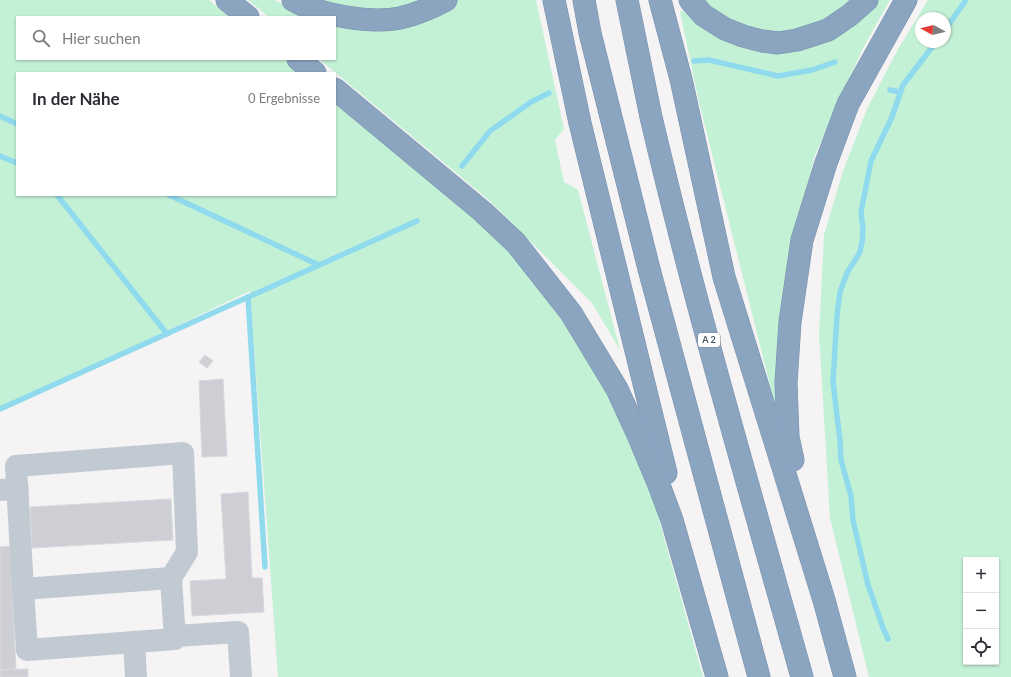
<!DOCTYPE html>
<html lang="de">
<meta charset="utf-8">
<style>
body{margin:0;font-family:Lato,sans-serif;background:#f7f7f7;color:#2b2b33}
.controls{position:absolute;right:12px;bottom:12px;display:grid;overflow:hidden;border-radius:0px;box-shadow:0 1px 3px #0004}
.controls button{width:36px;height:36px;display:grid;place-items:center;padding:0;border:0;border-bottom:1px solid #e1e1e2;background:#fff;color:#2b2b33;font:20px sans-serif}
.compass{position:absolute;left:915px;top:12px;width:36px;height:36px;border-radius:50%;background:#fff;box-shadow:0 1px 3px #0004;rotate:278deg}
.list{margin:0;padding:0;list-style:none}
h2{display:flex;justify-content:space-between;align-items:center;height:52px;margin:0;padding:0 16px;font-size:17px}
h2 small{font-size:13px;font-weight:400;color:#7c7c81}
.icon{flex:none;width:22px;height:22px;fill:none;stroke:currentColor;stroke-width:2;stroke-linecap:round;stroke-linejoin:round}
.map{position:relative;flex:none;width:1011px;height:677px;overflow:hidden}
.search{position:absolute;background:#fff;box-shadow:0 1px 3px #0004;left:16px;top:16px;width:320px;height:44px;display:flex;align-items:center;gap:10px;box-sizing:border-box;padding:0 14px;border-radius:0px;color:#7c7c81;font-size:15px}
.panel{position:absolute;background:#fff;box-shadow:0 1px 3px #0004;left:16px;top:72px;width:320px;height:124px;border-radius:0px}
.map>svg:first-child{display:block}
</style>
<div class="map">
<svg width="1011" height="677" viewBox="0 0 1011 677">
<rect width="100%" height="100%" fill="#f5f3f3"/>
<g fill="#c3f1d5" fill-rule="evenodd">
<path d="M 0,0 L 209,0 L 229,17 L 17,17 L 17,59 L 286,59 L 303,73 L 17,73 L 17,195 L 335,195 L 335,99 L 390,144 L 513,253 L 561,312 L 598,371 L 631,438 L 655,505 L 703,677 L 278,677 L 250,291 L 0,410 Z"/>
<path d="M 248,0 L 274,0 L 311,17 L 269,17 Z"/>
<path d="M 315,0 L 425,0 L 387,11 L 352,10 Z"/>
<path d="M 458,0 L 536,0 L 564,129 L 555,140 L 564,182 L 578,190 L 620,350 L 592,303 L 490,201 L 319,59 L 335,59 L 335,25 L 435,14 Z"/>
<path d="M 704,0 L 854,0 L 817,26 L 777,34 L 750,30 L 712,11 Z"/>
<path d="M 877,0 L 890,0 L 863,48 L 815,155 L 792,245 L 776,409 L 699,102 L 680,12 L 683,10 L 698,22 L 751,47 Z"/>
<path d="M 928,0 L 1011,0 L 1011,677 L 869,677 L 830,518 L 819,334 L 824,235 L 843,171 L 867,109 L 897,51 ZM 921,18 L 945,18 L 945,42 L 921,42 ZM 966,560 L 996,560 L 996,662 L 966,662 Z"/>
</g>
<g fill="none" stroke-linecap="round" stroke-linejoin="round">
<g stroke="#90daee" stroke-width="5.5">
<path d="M 945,30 L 966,0"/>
<path d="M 694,61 L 709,60 L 778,76 L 812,70 L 835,62"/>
<path d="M 890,90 L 900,92"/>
<path d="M 0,116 L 17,124"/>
<path d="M 0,156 L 17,163"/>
<path d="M 462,166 L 490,131 L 531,102 L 549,93"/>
<path d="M 57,195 L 167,334"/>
<path d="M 169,195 L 319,265"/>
<path d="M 248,297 L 265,567"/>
<path d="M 0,409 L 417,221"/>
<path d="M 888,639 L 883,628 L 879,616 L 868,585 L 853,520 L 851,496 L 841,460 L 840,441 L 833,382 L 837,315 L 840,292 L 847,273 L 860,252 L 862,242 L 863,229 L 861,212 L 871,161 L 892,117 L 903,85 L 936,42"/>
</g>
</g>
<g fill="#cdcfd5" stroke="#d7d9de">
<path d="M 205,355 L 213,361 L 207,368 L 199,362 Z"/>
<path d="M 223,379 L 227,456 L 202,457 L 199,381 Z"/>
<path d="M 248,492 L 252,578 L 262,578 L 264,612 L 192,616 L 190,581 L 226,579 L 221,494 Z"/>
<path d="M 171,499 L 173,540 L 32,548 L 30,507 Z"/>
<path d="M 10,546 L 16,669 L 0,670 L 0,547 Z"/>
<path d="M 28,669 L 28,677 L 0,677 L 0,670 Z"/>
</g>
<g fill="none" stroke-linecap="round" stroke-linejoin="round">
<defs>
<g id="highway">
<path d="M 227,0 L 248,17"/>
<path d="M 293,0 C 319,15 371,24 400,18 C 417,14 431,8 446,0"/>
<path d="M 554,0 L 580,123 L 666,473"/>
<path d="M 584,0 L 590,33 L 649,269 L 759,677"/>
<path d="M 627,0 C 635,39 643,78 651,117 C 695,305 750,491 802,677"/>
<path d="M 660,0 L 681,79 L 724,277 L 824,600 L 845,677"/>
<path d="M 690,0 L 703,15 L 725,29 L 743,36 L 762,41 L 778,43 L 797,40 L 828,30 L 850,15 L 867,0"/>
<path d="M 298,59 L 315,73"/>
<path d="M 335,89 L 483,212 L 516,243 L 571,313 L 617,389 L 639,437 L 659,485 L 672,520 L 717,677"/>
<path d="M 793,460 L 788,437 L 786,383 L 790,322 L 802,240 L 826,163 L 848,104 L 906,0"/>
</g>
</defs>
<use href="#highway" stroke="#7690ad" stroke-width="23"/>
<g stroke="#c1cad2" stroke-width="22">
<path d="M 0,490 L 18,489"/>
<path d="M 171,578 L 175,639 L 27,650 L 23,589 Z"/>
<path d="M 23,589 L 16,466 L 183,453 L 187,552 L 171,578"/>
<path d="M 175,636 L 238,632 L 241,677"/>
<path d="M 134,642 L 136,677"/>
</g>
<use href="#highway" stroke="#8ba5c1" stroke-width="22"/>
</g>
<g text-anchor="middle" stroke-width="3" stroke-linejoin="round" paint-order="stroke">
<rect fill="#fff" stroke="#808990" stroke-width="1" x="698" y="333" width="22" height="14" rx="3"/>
<g font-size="9" font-weight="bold" fill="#4a5661">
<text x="709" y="343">A 2</text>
</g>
</g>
</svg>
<div class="controls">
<button>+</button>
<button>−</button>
<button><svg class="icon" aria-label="locate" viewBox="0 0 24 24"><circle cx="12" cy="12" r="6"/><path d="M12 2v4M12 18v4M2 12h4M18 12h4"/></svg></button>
</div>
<svg class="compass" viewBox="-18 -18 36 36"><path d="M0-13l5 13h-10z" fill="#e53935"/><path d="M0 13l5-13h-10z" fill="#7c7c81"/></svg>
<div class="search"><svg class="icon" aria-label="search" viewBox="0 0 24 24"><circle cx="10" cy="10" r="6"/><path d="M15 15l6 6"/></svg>Hier suchen</div>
<section class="panel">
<h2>In der Nähe<small>0 Ergebnisse</small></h2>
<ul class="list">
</ul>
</section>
</div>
